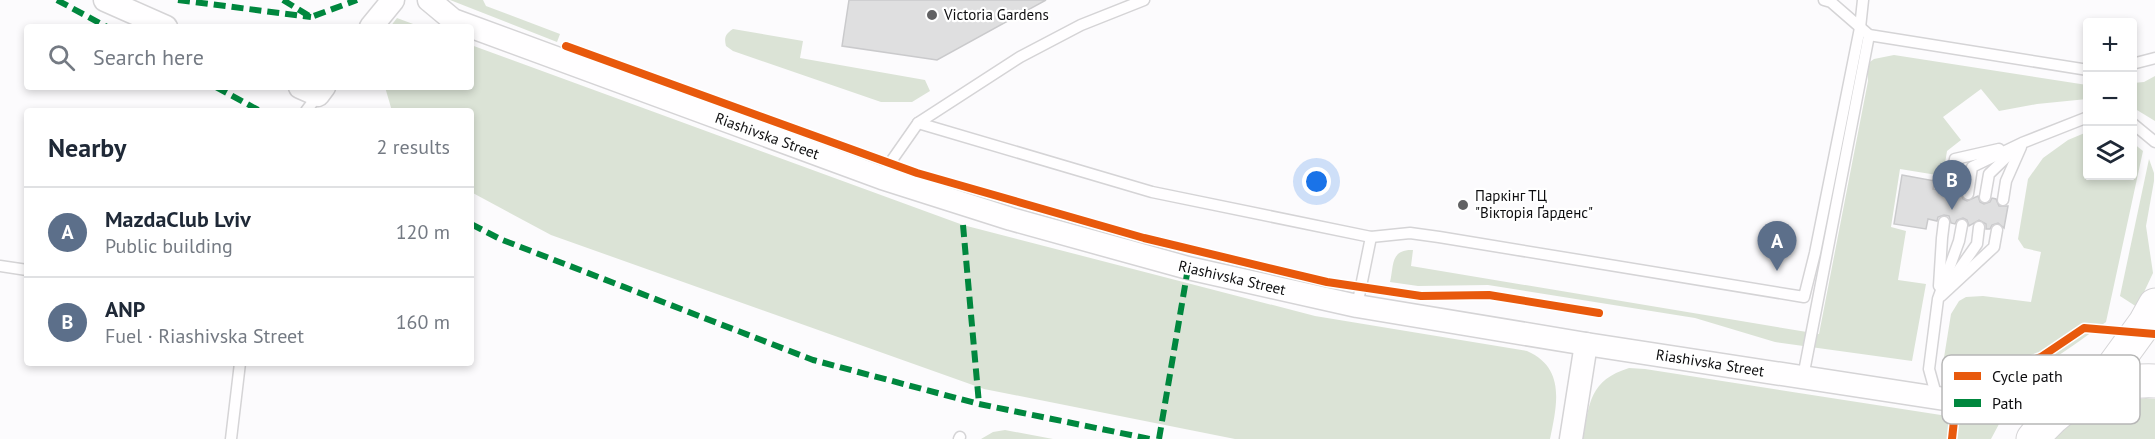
<!DOCTYPE html>
<meta charset="utf-8">
<style>
body{margin:0;font-family:"PT Sans",sans-serif;background:#f2f2f3;color:#1f2937}
.controls{position:absolute;right:18px;top:18px;display:grid;overflow:hidden;border-radius:6px;box-shadow:0 3px 9px #0003}
.controls button{width:54px;height:54px;display:grid;place-items:center;padding:0;border:0;border-bottom:2px solid #e0e1e3;background:#fff;color:#1f2937;font:30px sans-serif}
.you{position:absolute;left:1317px;top:182px;width:21px;height:21px;margin:-15px;border:4px solid #fff;border-radius:50%;background:#1a73e8;box-shadow:0 0 0 9px #1a73e833}
.badge{display:grid;place-items:center;width:39px;height:39px;border-radius:50%;background:#111827;color:#fff;font-size:20px;font-weight:700}
.pin{position:absolute;translate:-50% -50px;filter:drop-shadow(0 2px 3px #0008)}
.pin::after{content:'';position:absolute;top:32px;width:21px;height:18px;background:inherit;clip-path:polygon(0 0,100% 0,50% 100%)}
.list{margin:0;padding:0;list-style:none}
h2{display:flex;justify-content:space-between;align-items:center;height:78px;margin:0;padding:0 24px;font-size:26px}
h2 small{font-size:20px;font-weight:400;color:#747a83}
.list li{display:grid;grid-template-columns:39px 1fr auto;gap:18px;align-items:center;box-sizing:border-box;height:90px;padding:0 24px;border-top:2px solid #e0e1e3}
.list b{display:block;font-size:22px;white-space:nowrap}
.list p{margin:0;font-size:20px;white-space:nowrap;color:#747a83}
.list em{font-size:20px;font-style:normal;color:#747a83}
.icon{flex:none;width:33px;height:33px;fill:none;stroke:currentColor;stroke-width:2;stroke-linecap:round;stroke-linejoin:round}
.map{position:relative;flex:none;width:2155px;height:439px;overflow:hidden}
.search{position:absolute;background:#fff;box-shadow:0 3px 9px #0003;left:24px;top:24px;width:450px;height:66px;display:flex;align-items:center;gap:15px;box-sizing:border-box;padding:0 21px;border-radius:6px;color:#747a83;font-size:22px}
.panel{position:absolute;background:#fff;box-shadow:0 3px 9px #0003;left:24px;top:108px;width:450px;height:258px;border-radius:6px}
.map>svg:first-child{display:block}
</style>
<div class="map">
<svg width="2155" height="439" viewBox="0 0 2155 439">
<rect width="100%" height="100%" fill="#fcfbfd"/>
<g fill="#dbe3d6">
<path d="M 450,0 L 483,0 L 486,6 L 560,34 L 557,42 Z"/>
<path d="M 397,18 L 421,27 L 390,27 Z"/>
<path d="M 733,29 L 803,41 L 800,58 L 925,80 L 930,91 L 912,102 L 881,102 L 733,51 L 726,46 C 724,38 725,34 733,29 Z"/>
<path d="M 471,45 L 963,225 L 1315,316 L 1527,351 C 1566,368 1557,405 1550,439 L 1235,439 L 984,389 L 551,235 L 471,192 L 471,111 L 392,111 L 385,87 L 471,87 Z"/>
<path d="M 1894,55 L 2087,85 L 2087,99 L 2037,104 L 1999,111 L 1981,89 L 1943,117 L 1961,140 L 1947,151 L 1943,176 L 1900,169 L 1891,227 L 1906,231 L 1898,280 L 1926,284 L 1912,361 L 1775,342 L 1695,318 L 1488,285 L 1418,286 L 1390,282 C 1394,266 1390,249 1413,250 L 1411,266 L 1819,334 L 1868,81 L 1867,64 L 1874,59 Z"/>
<path d="M 2155,76 L 2155,121 L 2132,107 L 2133,83 L 2144,82 Z"/>
<path d="M 2087,132 L 2088,176 L 2132,176 L 2133,143 L 2143,151 L 2106,322 C 2078,341 2038,376 2003,377 C 1983,378 1962,373 1942,370 L 1951,314 L 1959,301 L 1966,297 L 1983,296 L 2031,302 L 2041,252 L 2024,248 L 2018,239 L 2028,179 L 2043,158 L 2068,140 Z"/>
<path d="M 2149,159 L 2154,173 L 2154,181 L 2146,226 L 2153,273 L 2137,307 L 2120,296 Z"/>
<path d="M 1629,368 L 1645,369 L 1999,424 L 1991,439 L 1583,439 C 1589,403 1590,380 1629,368 Z"/>
<path d="M 2146,398 L 2155,399 L 2155,439 L 2055,439 L 2073,421 L 2108,404 Z"/>
<path d="M 1005,430 L 1010,431 L 1053,439 L 981,439 L 993,432 Z"/>
</g>
<g fill="#dfdfe0" stroke="#cacacc" stroke-width="1.5">
<path d="M 849,0 L 1046,0 L 937,60 L 842,46 Z"/>
<path d="M 1902,175 L 1935,181 L 1933,189 L 1943,190 L 1943,194 L 1948,198 L 1953,198 L 1957,193 L 1961,193 L 1963,199 L 1967,201 L 1978,196 L 1980,202 L 1984,204 L 1990,202 L 1992,198 L 1996,199 L 1999,206 L 2008,206 L 2004,228 L 1998,223 L 1992,225 L 1990,229 L 1986,229 L 1986,224 L 1979,220 L 1969,226 L 1967,220 L 1963,218 L 1957,220 L 1955,224 L 1951,223 L 1949,216 L 1944,215 L 1938,217 L 1937,221 L 1928,219 L 1926,229 L 1894,224 Z"/>
</g>
<g fill="none" stroke-linecap="round" stroke-linejoin="round">
<defs>
<g id="service">
<path d="M 1144,0 L 1081,25 L 1020,57 L 918,123 L 1152,192 L 1371,237 L 1410,233 L 1439,237 L 1804,297 L 1815,253 L 1860,28 L 1863,0"/>
<path d="M 1824,0 L 1831,2 L 1869,35 L 2088,70"/>
<path d="M 2132,64 L 2155,58"/>
<path d="M 306,111 L 318,95"/>
<path d="M 2132,123 L 2155,142"/>
<path d="M 882,178 L 890,163 L 918,123"/>
<path d="M 1950,191 L 1955,159 L 1999,149"/>
<path d="M 1968,194 L 1972,167 L 2022,143 L 2088,117"/>
<path d="M 1985,197 L 1989,174 L 2013,151"/>
<path d="M 2003,200 L 2006,181 L 2021,147"/>
<path d="M 0,266 L 27,270"/>
<path d="M 1951,281 L 1977,244 L 1979,227"/>
<path d="M 1939,286 L 1942,238 L 1944,222"/>
<path d="M 1941,296 L 1994,247 L 1997,230"/>
<path d="M 1357,306 L 1371,237"/>
<path d="M 1803,377 L 1869,35"/>
<path d="M 1937,398 L 1929,369 L 1938,299 L 1959,241 L 1962,225"/>
<path d="M 231,439 L 240,363"/>
<path d="M 959,439 L 960,437"/>
</g>
<g id="minor">
<path d="M 105,0 L 166,27"/>
<path d="M 429,0 L 453,20 L 882,178 L 1011,219 L 1188,268 L 1357,306 L 1586,344 L 2003,408 L 2072,402"/>
<path d="M 371,27 L 393,0"/>
<path d="M 300,87 L 318,95 L 324,87"/>
<path d="M 1571,439 L 1586,344"/>
</g>
<g id="primary">
<path d="M 2097,389 L 2145,323 L 2155,305"/>
<path d="M 2033,439 C 2062,400 2106,379 2155,381"/>
</g>
</defs>
<use href="#service" stroke="#d5d4d6" stroke-width="13"/>
<use href="#minor" stroke="#d5d4d6" stroke-width="25"/>
<use href="#primary" stroke="#d5d4d6" stroke-width="35"/>
<use href="#service" stroke="#fffeff" stroke-width="10"/>
<use href="#minor" stroke="#fffeff" stroke-width="22"/>
<use href="#primary" stroke="#fffeff" stroke-width="33"/>
<g stroke="#00873e" stroke-width="6" stroke-dasharray="12 6" stroke-linecap="butt">
<path d="M 57,0 L 107,27"/>
<path d="M 178,0 L 311,17"/>
<path d="M 283,0 L 311,17 L 357,0"/>
<path d="M 216,87 L 260,111"/>
<path d="M 471,224 L 500,239 L 813,360 L 979,404 L 1150,439"/>
<path d="M 963,225 L 979,404"/>
<path d="M 1159,439 L 1188,268"/>
</g>
<defs>
<g id="cycleway">
<path d="M 566,46 L 917,173 L 1144,238 L 1327,282 L 1421,296 L 1489,295 L 1599,313"/>
<path d="M 1952,439 L 1958,384 L 1970,366 L 2008,369 L 2041,357 L 2084,328 L 2155,334"/>
</g>
</defs>
<use href="#cycleway" stroke="#fff" stroke-width="11"/>
<use href="#cycleway" stroke="#e8590c" stroke-width="8"/>
</g>
<g fill="#616163" stroke="#fff" stroke-width="2">
<circle cx="932" cy="15" r="6"/>
<circle cx="1463" cy="205" r="6"/>
</g>
<g text-anchor="middle" stroke-width="4.5" stroke-linejoin="round" paint-order="stroke">
<g font-size="15" fill="#0e0e10" stroke="#fff" text-anchor="start">
<text x="944" y="20">Victoria Gardens</text>
<text x="1475" y="201">Паркінг ТЦ<tspan x="1475" dy="17">"Вікторія Ґарденс"</tspan></text>
</g>
<g font-size="15" fill="#0e0e10" stroke="#fff">
<text transform="translate(767 136) rotate(20)" y="5">Riashivska Street</text>
<text transform="translate(1232 278) rotate(13)" y="5">Riashivska Street</text>
<text transform="translate(1710 363) rotate(9)" y="5">Riashivska Street</text>
</g>
</g>
<rect x="1942" y="355" width="198" height="69" rx="9" fill="#fff" stroke="#b7b7b7" stroke-width="1.5"/>
<rect x="1954" y="372" width="27" height="8" fill="#e8590c"/>
<rect x="1954" y="399" width="27" height="8" fill="#00873e"/>
<g font-size="16" fill="#0e0e10">
<text x="1992" y="382">Cycle path</text>
<text x="1992" y="409">Path</text>
</g>
</svg>
<div class="controls">
<button>+</button>
<button>−</button>
<button><svg class="icon" aria-label="layers" viewBox="0 0 24 24"><path d="M12 4l9 5-9 5-9-5zM3 14l9 5 9-5"/></svg></button>
</div>
<div class="you"></div>
<div class="pin badge" style="left:1777px;top:271px;background:#5c6f8a">A</div>
<div class="pin badge" style="left:1952px;top:210px;background:#5c6f8a">B</div>
<div class="search"><svg class="icon" aria-label="search" viewBox="0 0 24 24"><circle cx="10" cy="10" r="6"/><path d="M15 15l6 6"/></svg>Search here</div>
<section class="panel">
<h2>Nearby<small>2 results</small></h2>
<ul class="list">
<li><span class="badge" style="background:#5c6f8a">A</span><div><b>MazdaClub Lviv</b><p>Public building</p></div><em>120 m</em></li>
<li><span class="badge" style="background:#5c6f8a">B</span><div><b>ANP</b><p>Fuel · Riashivska Street</p></div><em>160 m</em></li>
</ul>
</section>
</div>
